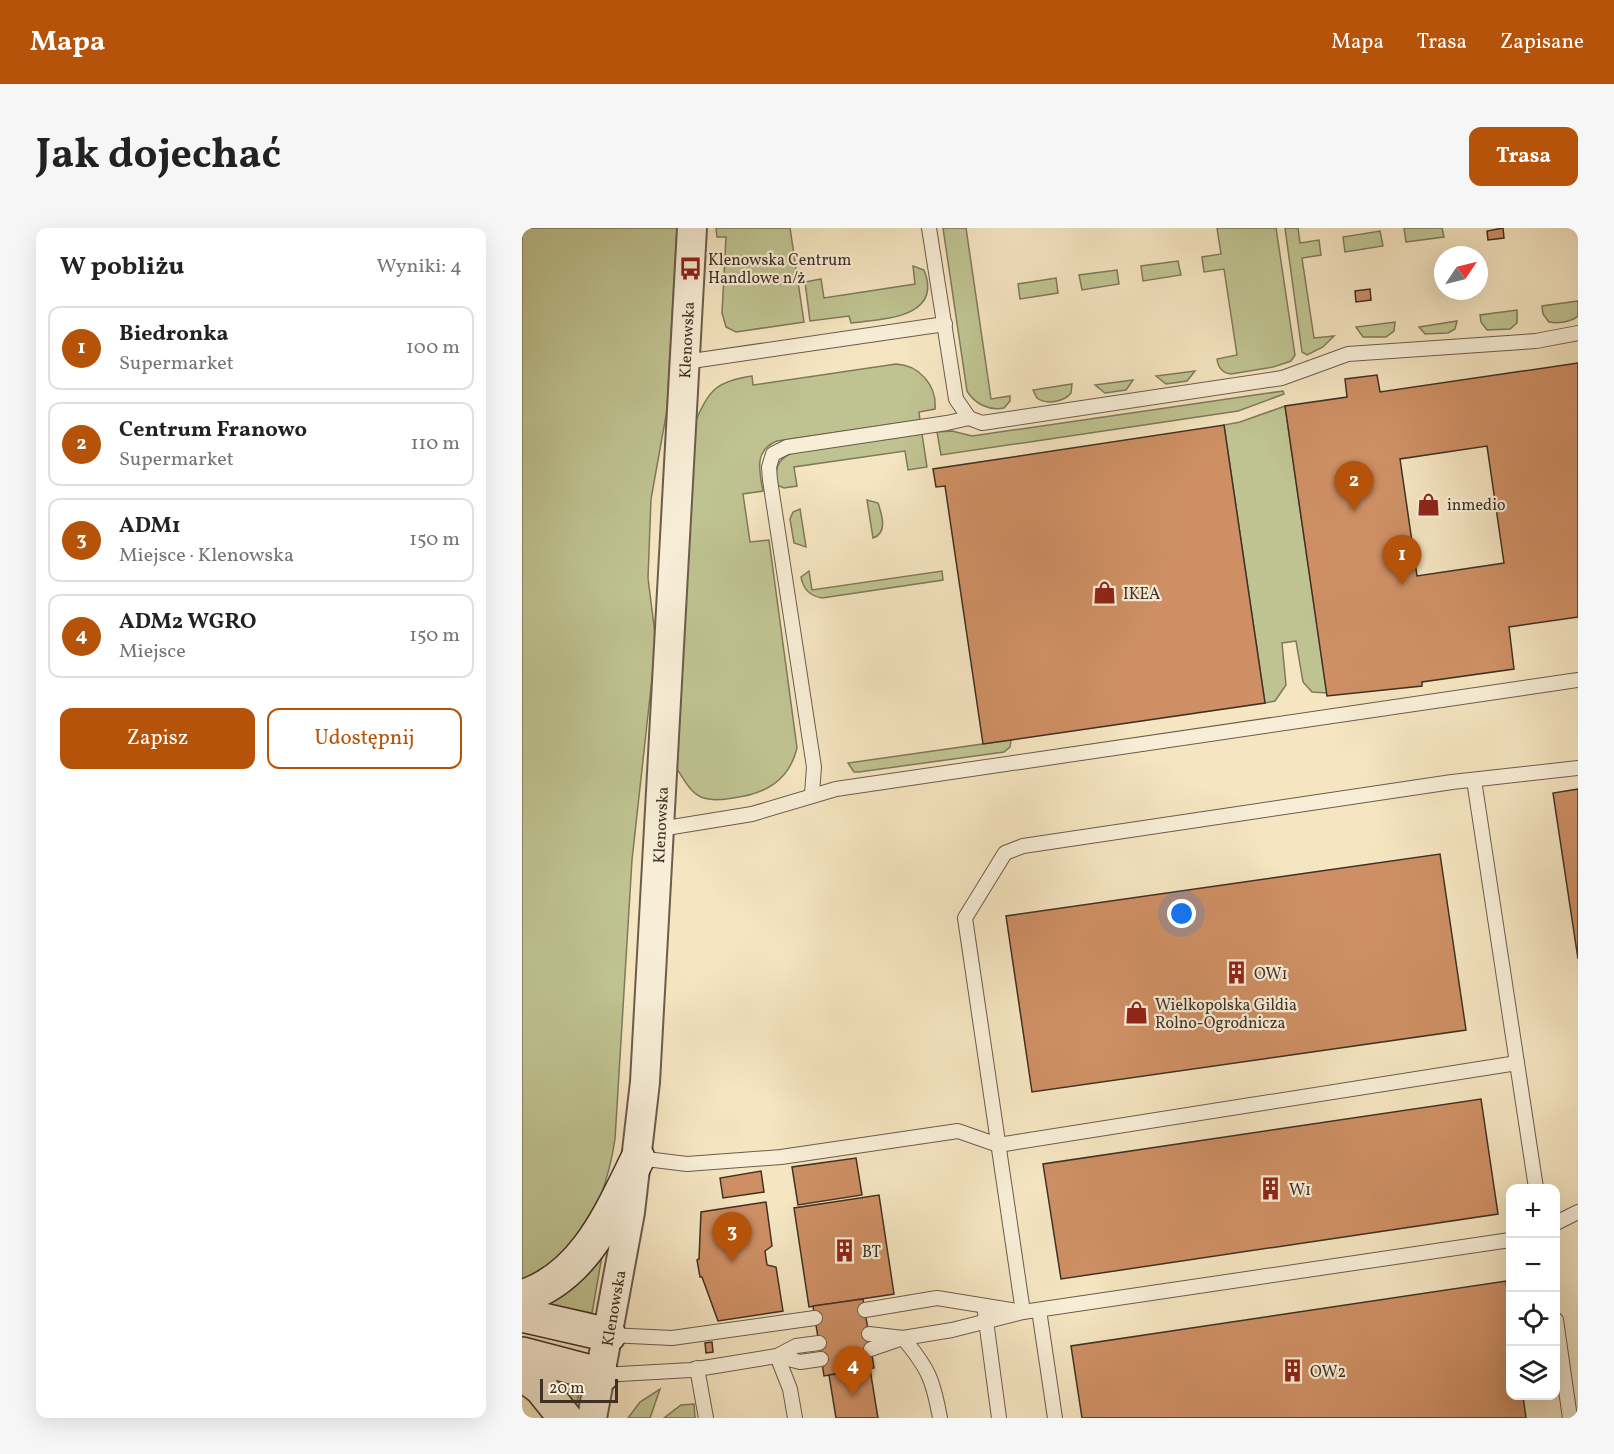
<!DOCTYPE html>
<html lang="pl">
<meta charset="utf-8">
<style>
body{margin:0;font-family:Vollkorn,serif;background:#f6f6f6;color:#222}
.controls{position:absolute;right:18px;bottom:18px;display:grid;overflow:hidden;border-radius:12px;box-shadow:0 6px 24px #0002}
.controls button{width:54px;height:54px;display:grid;place-items:center;padding:0;border:0;border-bottom:2px solid #e0e0e0;background:#fff;color:#222;font:30px sans-serif}
.compass{position:absolute;left:912px;top:18px;width:54px;height:54px;border-radius:50%;background:#fff;box-shadow:0 6px 24px #0002;rotate:55deg}
.scale{position:absolute;left:18px;bottom:15px;width:78px;box-sizing:border-box;padding-left:6px;border:3px solid #3f2f25;border-top:0;font-size:16px;line-height:21px;white-space:nowrap;color:#3f2f25;-webkit-text-stroke:4px #f8eed7;paint-order:stroke}
.you{position:absolute;left:660px;top:686px;width:21px;height:21px;margin:-15px;border:4px solid #fff;border-radius:50%;background:#1a73e8;box-shadow:0 0 0 9px #1a73e833}
.badge{display:grid;place-items:center;width:39px;height:39px;border-radius:50%;background:#b45309;color:#fff;font-size:20px;font-weight:700}
.pin{position:absolute;translate:-50% -50px;filter:drop-shadow(0 2px 3px #0008)}
.pin::after{content:'';position:absolute;top:32px;width:21px;height:18px;background:inherit;clip-path:polygon(0 0,100% 0,50% 100%)}
.list{margin:0;padding:0;list-style:none}
h2{display:flex;justify-content:space-between;align-items:center;height:78px;margin:0;padding:0 24px;font-size:26px}
h2 small{font-size:20px;font-weight:400;color:#767676}
.list li{display:grid;grid-template-columns:39px 1fr auto;gap:18px;align-items:center;box-sizing:border-box;height:84px;margin:0 12px 12px;padding:0 12px;border:2px solid #e0e0e0;border-radius:12px}
.list b{display:block;font-size:22px;white-space:nowrap}
.list p{margin:0;font-size:20px;white-space:nowrap;color:#767676}
.list em{font-size:20px;font-style:normal;color:#767676}
.actions{display:flex;gap:12px;padding:18px 24px}
.actions a{flex:1;padding:14px 0;border:2px solid #b45309;border-radius:12px;text-align:center;font-size:21px;color:#b45309}
.actions .main{background:#b45309;color:#fff}
.icon{flex:none;width:33px;height:33px;fill:none;stroke:currentColor;stroke-width:2;stroke-linecap:round;stroke-linejoin:round}
.map{position:relative;flex:none;width:1056px;height:1190px;overflow:hidden;border-radius:12px}
header{display:flex;align-items:center;gap:36px;box-sizing:border-box;height:84px;padding:0 30px;background:#b45309;color:#fff}
header strong{font-size:28px}
nav{display:flex;gap:33px;margin-inline-start:auto;font-size:21px}
.intro{display:flex;align-items:center;justify-content:space-between;box-sizing:border-box;height:144px;padding:0 36px}
h1{margin:0;font-size:42px}
.button{padding:15px 27px;border-radius:12px;background:#b45309;color:#fff;font-size:21px;font-weight:700}
main{display:flex;gap:36px;padding:0 36px}
aside{flex:1;background:#fff;border-radius:12px;box-shadow:0 6px 24px #0002}
.map>svg:first-child{display:block}
</style>
<header>
<strong>Mapa</strong>
<nav><a>Mapa</a><a>Trasa</a><a>Zapisane</a></nav>
</header>
<div class="intro"><h1>Jak dojechać</h1><a class="button">Trasa</a></div>
<main>
<aside>
<h2>W pobliżu<small>Wyniki: 4</small></h2>
<ul class="list">
<li><span class="badge">1</span><div><b>Biedronka</b><p>Supermarket</p></div><em>100 m</em></li>
<li><span class="badge">2</span><div><b>Centrum Franowo</b><p>Supermarket</p></div><em>110 m</em></li>
<li><span class="badge">3</span><div><b>ADM1</b><p>Miejsce · Klenowska</p></div><em>150 m</em></li>
<li><span class="badge">4</span><div><b>ADM2 WGRO</b><p>Miejsce</p></div><em>150 m</em></li>
</ul>
<div class="actions"><a class="main">Zapisz</a><a>Udostępnij</a></div>
</aside>
<div class="map">
<svg width="1056" height="1190" viewBox="0 0 1056 1190">
<rect width="100%" height="100%" fill="#f5e5c1"/>
<filter id="stains"><feTurbulence type="fractalNoise" baseFrequency=".00333" numOctaves="4"/><feColorMatrix values="0 0 0 0 .2 0 0 0 0 .09 0 0 0 0 .02 0 0 0 .5 -.17"/></filter>
<radialGradient id="worn" r=".72"><stop offset=".6" stop-color="#630" stop-opacity="0"/><stop offset="1" stop-color="#630" stop-opacity=".3"/></radialGradient>
<g fill="#bfc391" stroke="#7f795b" stroke-width="1.5">
<path d="M 0,0 L 155,0 L 145,182 L 129,271 L 126,350 L 134,414 L 110,632 L 93,911 C 88,945 73,996 49,1022 C 37,1036 15,1046 0,1056 Z"/>
<path d="M 194,0 L 268,0 L 282,94 L 214,104 L 204,99 L 200,85 L 204,9 L 195,9 Z"/>
<path d="M 421,0 L 444,0 L 469,171 L 488,168 L 488,173 L 482,180 C 467,183 453,176 445,163 Z"/>
<path d="M 695,0 L 754,0 L 773,127 L 769,133 L 751,139 L 709,146 C 700,145 696,139 695,131 L 715,127 L 702,41 L 682,44 L 680,29 L 699,26 Z"/>
<path d="M 763,0 L 776,0 L 778,15 L 797,12 L 799,27 L 780,30 L 792,110 L 812,108 L 801,119 L 785,127 L 780,124 Z"/>
<path d="M 882,0 L 920,0 L 922,9 L 884,14 Z"/>
<path d="M 858,3 L 861,18 L 823,24 L 821,9 Z"/>
<path d="M 656,33 L 659,47 L 621,53 L 619,38 Z"/>
<path d="M 391,38 L 402,42 C 422,91 358,91 329,95 L 327,88 L 288,93 L 283,54 L 299,51 L 302,70 L 393,56 Z"/>
<path d="M 595,42 L 597,56 L 560,62 L 557,47 Z"/>
<path d="M 534,50 L 536,65 L 498,71 L 496,56 Z"/>
<path d="M 1056,73 L 1056,88 C 1049,94 1035,96 1027,94 L 1021,86 L 1020,78 Z"/>
<path d="M 995,82 L 995,95 L 988,101 L 965,102 L 959,94 L 958,87 Z"/>
<path d="M 935,93 L 933,101 L 926,105 L 903,106 L 897,99 Z"/>
<path d="M 873,94 L 872,103 L 864,109 L 841,109 L 834,99 Z"/>
<path d="M 374,136 C 397,137 415,157 413,181 L 397,184 L 398,192 L 255,213 C 232,222 237,242 241,263 L 221,266 L 228,314 L 247,312 L 275,520 C 267,553 243,566 211,570 C 201,572 189,573 179,569 C 168,564 162,551 155,541 L 173,195 C 186,162 195,153 230,148 L 231,157 Z"/>
<path d="M 673,143 L 665,153 L 644,156 L 634,148 Z"/>
<path d="M 611,152 L 604,162 L 583,165 L 573,157 Z"/>
<path d="M 550,156 L 549,165 C 542,174 524,177 515,170 L 511,162 Z"/>
<path d="M 761,163 L 762,166 L 716,183 L 419,227 L 415,204 L 430,203 L 450,208 Z"/>
<path d="M 763,178 L 805,465 L 790,464 L 781,454 L 774,413 L 760,415 L 764,457 L 753,473 L 743,475 L 702,197 L 718,194 Z"/>
<path d="M 400,206 L 405,239 L 386,242 L 383,223 L 272,239 L 275,258 L 262,260 L 255,257 C 253,241 254,232 270,225 Z"/>
<path d="M 345,272 L 356,275 C 360,287 366,305 351,310 Z"/>
<path d="M 278,281 L 284,319 L 272,315 L 268,291 L 271,284 Z"/>
<path d="M 287,343 L 290,362 L 420,343 L 421,352 L 300,370 C 288,368 281,361 279,349 Z"/>
<path d="M 489,512 L 488,519 L 482,524 L 337,544 L 332,544 L 326,535 Z"/>
<path d="M 80,1028 L 70,1085 L 11,1074 Z"/>
<path d="M 28,1143 L 59,1158 L 54,1178 L 48,1176 Z"/>
<path d="M 138,1161 L 128,1190 L 106,1190 L 118,1174 Z"/>
<path d="M 172,1176 L 173,1190 L 142,1190 L 159,1177 Z"/>
</g>
<g fill="#ce8f64" stroke="#3f2f25" stroke-width="1.5" fill-rule="evenodd">
<path d="M 981,0 L 982,10 L 966,12 L 965,3 Z"/>
<path d="M 848,61 L 849,72 L 834,74 L 833,63 Z"/>
<path d="M 1056,135 L 1056,389 L 987,399 L 992,441 L 900,454 L 900,458 L 805,468 L 763,178 L 825,169 L 823,151 L 855,147 L 858,164 ZM 965,218 L 982,335 L 895,348 L 878,231 Z"/>
<path d="M 702,197 L 743,475 L 461,516 L 423,258 L 414,259 L 411,241 Z"/>
<path d="M 1056,561 L 1056,731 L 1031,565 Z"/>
<path d="M 918,626 L 944,802 L 510,864 L 484,688 Z"/>
<path d="M 959,871 L 976,986 L 539,1051 L 521,936 Z"/>
<path d="M 334,930 L 340,967 L 276,977 L 270,939 Z"/>
<path d="M 239,943 L 242,964 L 201,970 L 198,950 Z"/>
<path d="M 357,967 L 372,1066 L 287,1079 L 272,980 Z"/>
<path d="M 244,974 L 250,1018 L 243,1023 L 245,1037 L 254,1039 L 261,1083 L 196,1093 L 180,1049 L 178,1049 L 175,1032 L 177,1031 L 179,984 Z"/>
<path d="M 984,1053 L 988,1084 L 988,1168 L 1001,1168 L 1004,1190 L 560,1190 L 549,1118 Z"/>
<path d="M 341,1071 L 352,1140 L 302,1148 L 291,1078 Z"/>
<path d="M 190,1114 L 191,1124 L 184,1125 L 183,1115 Z"/>
<path d="M 348,1141 L 356,1190 L 314,1190 L 307,1147 Z"/>
</g>
<g fill="none" stroke-linecap="round" stroke-linejoin="round">
<defs>
<g id="lane">
<path d="M 407,0 L 434,171 L 447,190 L 460,195 L 760,150 L 826,126 L 1014,113 L 1056,105"/>
<path d="M 163,134 L 423,96"/>
<path d="M 952,552 L 1014,960"/>
<path d="M 290,566 L 292,539 L 248,252 L 247,239 L 251,226 L 265,219 L 425,195 L 447,190"/>
<path d="M 138,601 L 230,586 L 314,561 L 1056,452"/>
<path d="M 116,930 L 165,936 L 259,929 L 436,903 L 476,917 L 995,835"/>
<path d="M 1034,995 L 1056,984"/>
<path d="M 343,1082 L 415,1070 L 496,1083"/>
<path d="M 517,1082 L 533,1190"/>
<path d="M 501,1084 L 443,690 L 483,625 L 501,618 L 930,554 L 1056,540"/>
<path d="M 463,1085 L 477,1190"/>
<path d="M 1034,1092 L 1048,1190"/>
<path d="M 347,1106 L 381,1110 L 430,1102 L 501,1084 L 988,1012"/>
<path d="M 87,1107 L 150,1110 L 293,1090"/>
<path d="M 349,1121 L 381,1110 C 406,1140 411,1151 418,1190"/>
<path d="M 255,1128 L 268,1161 L 273,1190"/>
<path d="M 255,1128 L 278,1134 L 299,1131"/>
<path d="M 175,1140 L 184,1190"/>
<path d="M 80,1147 L 169,1142 L 255,1128 L 274,1118 L 297,1115"/>
</g>
<path id="street" d="M 70,1190 L 108,984 L 123,854 L 170,0"/>
<g id="secondary">
<path d="M 0,1069 C 63,1049 89,984 116,930"/>
<path d="M 0,1087 L 87,1107"/>
<path d="M 0,1126 L 80,1147"/>
<path d="M 0,1146 L 19,1160 L 43,1190"/>
</g>
</defs>
<use href="#lane" stroke="#6c5c4c" stroke-width="16"/>
<use href="#street" stroke="#6c5c4c" stroke-width="32"/>
<use href="#secondary" stroke="#3f2f25" stroke-width="36"/>
<use href="#lane" stroke="#f8eed7" stroke-width="14"/>
<use href="#street" stroke="#f8eed7" stroke-width="28"/>
<use href="#secondary" stroke="#f8eed7" stroke-width="33"/>
</g>
<defs>
<symbol id="bus-bare" viewBox="-9 -9 18 18"><path d="M-5-6H5V4H4V6H2V4H-2V6H-4V4H-5ZM-3.5-4V0h7V-4ZM-3.5 1.2v1.5H-2V1.2ZM2 1.2v1.5H3.5V1.2Z" fill="#8f2418" stroke="#f8eed7" stroke-width="2.5" paint-order="stroke"/></symbol>
<symbol id="shop-bare" viewBox="-9 -9 18 18"><path d="M-5-2.5h2.3a2.7 3.5 0 0 1 5.4 0H5L5.5 6h-11ZM-1.5-2.5h3a1.5 2.3 0 0 0-3 0Z" fill="#8f2418" stroke="#f8eed7" stroke-width="2.5" paint-order="stroke"/></symbol>
<symbol id="building-bare" viewBox="-9 -9 18 18"><path d="M-4-6H4V6H1V3H-1V6H-4ZM-2.5-4.3h1.7v1.8h-1.7ZM.8-4.3h1.7v1.8H.8ZM-2.5-1h1.7V.8h-1.7ZM.8-1h1.7V.8H.8Z" fill="#8f2418" stroke="#f8eed7" stroke-width="2.5" paint-order="stroke"/></symbol>
</defs>
<g fill-rule="evenodd">
<use href="#bus-bare" x="152" y="24" width="33" height="33"/>
<use href="#shop-bare" x="890" y="260" width="33" height="33"/>
<use href="#shop-bare" x="566" y="348" width="33" height="33"/>
<use href="#building-bare" x="698" y="728" width="33" height="33"/>
<use href="#shop-bare" x="598" y="768" width="33" height="33"/>
<use href="#building-bare" x="732" y="944" width="33" height="33"/>
<use href="#building-bare" x="306" y="1006" width="33" height="33"/>
<use href="#building-bare" x="754" y="1126" width="33" height="33"/>
</g>
<g text-anchor="middle" stroke-width="4.5" stroke-linejoin="round" paint-order="stroke">
<g font-size="16" fill="#3f2f25" stroke="#f8eed7" text-anchor="start">
<text x="186" y="37">Klenowska Centrum<tspan x="186" dy="18">Handlowe n/ż</tspan></text>
<text x="925" y="282">inmedio</text>
<text x="601" y="371">IKEA</text>
<text x="732" y="751">OW1</text>
<text x="633" y="782">Wielkopolska Gildia<tspan x="633" dy="18">Rolno-Ogrodnicza</tspan></text>
<text x="767" y="967">W1</text>
<text x="340" y="1029">BT</text>
<text x="788" y="1149">OW2</text>
</g>
<g font-size="16" fill="#3f2f25" stroke="#f8eed7">
<text transform="translate(164 112) rotate(-87)" y="6">Klenowska</text>
<text transform="translate(138 597) rotate(-87)" y="6">Klenowska</text>
<text transform="translate(91 1080) rotate(-80)" y="6">Klenowska</text>
</g>
</g>
<rect width="100%" height="100%" filter="url(#stains)"/>
<rect width="100%" height="100%" fill="url(#worn)"/>
</svg>
<div class="controls">
<button>+</button>
<button>−</button>
<button><svg class="icon" aria-label="locate" viewBox="0 0 24 24"><circle cx="12" cy="12" r="6"/><path d="M12 2v4M12 18v4M2 12h4M18 12h4"/></svg></button>
<button><svg class="icon" aria-label="layers" viewBox="0 0 24 24"><path d="M12 4l9 5-9 5-9-5zM3 14l9 5 9-5"/></svg></button>
</div>
<svg class="compass" viewBox="-18 -18 36 36"><path d="M0-13l5 13h-10z" fill="#e53935"/><path d="M0 13l5-13h-10z" fill="#767676"/></svg>
<div class="scale">20 m</div>
<div class="you"></div>
<div class="pin badge" style="left:880px;top:357px">1</div>
<div class="pin badge" style="left:832px;top:283px">2</div>
<div class="pin badge" style="left:210px;top:1034px">3</div>
<div class="pin badge" style="left:331px;top:1168px">4</div>
</div>
</main>
